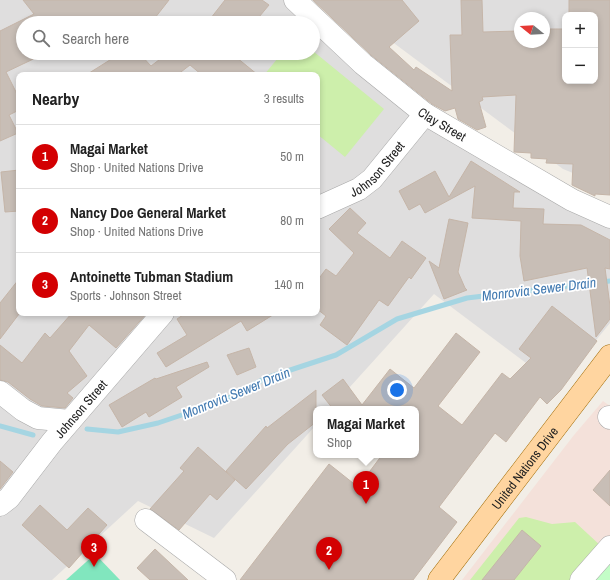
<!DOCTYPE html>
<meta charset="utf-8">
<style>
body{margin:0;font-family:"Archivo Narrow",sans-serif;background:#f6f6f6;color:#222}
.controls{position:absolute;right:12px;top:12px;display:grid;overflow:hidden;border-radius:8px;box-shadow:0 2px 6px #0003}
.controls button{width:36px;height:36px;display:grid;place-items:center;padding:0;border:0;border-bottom:1px solid #e0e0e0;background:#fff;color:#222;font:20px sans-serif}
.compass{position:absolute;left:514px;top:12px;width:36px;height:36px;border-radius:50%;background:#fff;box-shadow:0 2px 6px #0003;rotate:288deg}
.you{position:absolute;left:397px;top:390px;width:14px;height:14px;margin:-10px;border:3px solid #fff;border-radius:50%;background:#1a73e8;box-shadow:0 0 0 6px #1a73e833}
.badge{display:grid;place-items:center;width:26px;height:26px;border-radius:50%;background:#d30002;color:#fff;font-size:13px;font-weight:700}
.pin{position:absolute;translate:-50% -33px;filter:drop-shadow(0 1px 2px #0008)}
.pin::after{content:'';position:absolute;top:21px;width:14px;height:12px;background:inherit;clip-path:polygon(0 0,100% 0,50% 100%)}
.popup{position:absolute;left:313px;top:406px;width:106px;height:52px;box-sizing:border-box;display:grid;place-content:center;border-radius:8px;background:#fff;filter:drop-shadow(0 1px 3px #0005);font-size:13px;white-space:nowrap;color:#767676}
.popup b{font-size:15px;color:#222}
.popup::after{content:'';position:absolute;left:50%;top:100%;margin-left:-8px;border:8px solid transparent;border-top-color:#fff}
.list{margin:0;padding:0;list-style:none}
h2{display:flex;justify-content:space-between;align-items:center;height:52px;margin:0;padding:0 16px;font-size:17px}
h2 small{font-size:13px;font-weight:400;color:#767676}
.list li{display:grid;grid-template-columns:26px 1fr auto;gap:12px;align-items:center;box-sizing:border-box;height:64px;padding:0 16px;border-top:1px solid #e0e0e0}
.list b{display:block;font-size:15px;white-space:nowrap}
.list p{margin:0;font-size:13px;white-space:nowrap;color:#767676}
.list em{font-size:13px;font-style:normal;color:#767676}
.icon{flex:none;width:22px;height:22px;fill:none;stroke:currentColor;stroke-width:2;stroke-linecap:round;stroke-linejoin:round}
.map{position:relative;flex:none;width:610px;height:580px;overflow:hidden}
.search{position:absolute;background:#fff;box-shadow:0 2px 6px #0003;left:16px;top:16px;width:304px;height:44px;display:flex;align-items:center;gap:10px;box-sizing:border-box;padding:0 14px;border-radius:22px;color:#767676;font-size:15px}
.panel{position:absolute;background:#fff;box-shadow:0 2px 6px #0003;left:16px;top:72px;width:304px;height:244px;border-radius:8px}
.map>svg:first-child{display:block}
</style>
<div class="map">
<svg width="610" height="580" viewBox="0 0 610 580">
<rect width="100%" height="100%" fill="#f2eee7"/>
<g fill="#dfdede" fill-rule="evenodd">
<path d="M 0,0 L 286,0 L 311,23 L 23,23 L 23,53 L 313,53 L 313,25 L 403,108 L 610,225 L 610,323 L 558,387 L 434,294 L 330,409 L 316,409 L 316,425 L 214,538 L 138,501 L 52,580 L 0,580 ZM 19,75 L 317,75 L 317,313 L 19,313 Z"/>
<path d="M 336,0 L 610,0 L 610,188 L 563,169 ZM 565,15 L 595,15 L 595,81 L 565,81 ZM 520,18 L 544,18 L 544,42 L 520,42 Z"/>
</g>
<path fill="#f4e1da" d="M 603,401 L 610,406 L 610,580 L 462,580 L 574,435 Z"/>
<g fill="#cdefab">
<path d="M 313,51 L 384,109 L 345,157 L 317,134 L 317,75 L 264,75 L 282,53 L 313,53 Z"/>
<path d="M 526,517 L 552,524 L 575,522 L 601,546 L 570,580 L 470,580 L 519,518 Z"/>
</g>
<path fill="#c3fdc7" d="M 610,562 L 610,580 L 594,580 Z"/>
<path fill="#81e6be" d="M 95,554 L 120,580 L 66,580 Z"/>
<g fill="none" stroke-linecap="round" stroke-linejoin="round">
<g stroke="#a5d5e2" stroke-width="5">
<path d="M 0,426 L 33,435"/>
<path d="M 87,429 L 118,432 L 158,423 L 223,401 L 266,378 L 336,355 L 397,319 L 467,298 L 610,281"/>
</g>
</g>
<g fill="#c8beb6" stroke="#c5b5a8">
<path d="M 23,0 L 169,0 L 151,23 L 23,23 L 23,53 L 46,53 L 6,72 L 19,98 L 19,110 L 9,115 L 18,133 L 0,141 L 0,31 L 34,14 Z"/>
<path d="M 225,0 L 262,0 L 269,5 L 254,23 L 207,23 Z"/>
<path d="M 313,0 L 402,0 L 419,21 L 389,47 L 414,70 L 416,67 L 452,91 L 450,35 L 462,35 L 461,0 L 482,0 L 483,32 L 518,31 L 519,42 L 544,42 L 544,34 L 550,34 L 550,29 L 565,29 L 565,81 L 595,81 L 595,15 L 569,15 L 569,0 L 610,0 L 610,195 L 595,194 L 595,196 L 572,185 L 573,164 L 546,163 L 547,159 L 531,158 L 531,153 L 514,152 L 516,95 L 482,97 L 483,100 L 479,102 L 486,127 L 477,130 L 458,119 L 455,108 L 445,111 L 432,104 L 371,55 Z"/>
<path d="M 121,53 L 139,53 L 151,66 L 168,53 L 231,53 L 258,75 L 202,75 L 190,65 L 177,75 L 86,75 Z"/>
<path d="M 471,161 L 520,192 L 514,192 L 513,208 L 544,209 L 543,224 L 581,225 L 610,240 L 610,269 L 605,268 L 610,306 L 610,319 L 596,337 L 587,268 L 524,281 L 520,256 L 521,221 L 472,218 L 475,186 L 425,213 L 420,204 L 409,210 L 399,191 L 435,171 L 449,197 Z"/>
<path d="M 19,170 L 19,211 L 5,212 L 1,172 Z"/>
<path d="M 350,208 L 366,223 L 357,233 L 390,258 L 402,241 L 426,258 L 411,279 L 409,277 L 388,306 L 379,300 L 347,345 L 320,325 L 326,316 L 317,309 L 317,281 L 326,269 L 336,276 L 354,253 L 329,229 Z"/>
<path d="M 449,219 L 468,223 L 458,272 L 465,288 L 467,290 L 444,299 L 429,261 L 439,268 Z"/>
<path d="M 19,279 L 19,314 L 0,339 L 0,303 Z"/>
<path d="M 552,306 L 597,341 L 561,390 L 547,404 L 540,397 L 506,442 L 495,433 L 439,507 L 457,522 L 413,580 L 240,580 L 329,464 L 358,487 L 382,455 L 416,455 L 416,409 L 333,409 L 322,395 L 343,379 L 362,405 L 390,369 L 414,388 L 456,333 L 480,352 L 438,406 L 462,425 L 502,373 L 510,379 L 531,358 L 519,349 Z"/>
<path d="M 72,313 L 147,313 L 116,348 L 89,325 L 69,351 L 87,376 L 67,393 L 73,398 L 65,408 L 42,406 L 30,399 L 8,382 L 0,380 L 0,345 L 22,363 L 45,333 L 50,338 Z"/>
<path d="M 186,313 L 276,313 L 247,331 L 241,321 L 166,367 L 157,353 L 187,335 L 177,319 Z"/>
<path d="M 249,348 L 256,367 L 237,375 L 227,355 Z"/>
<path d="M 207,362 L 209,367 L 176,387 L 182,397 L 149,417 L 146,412 L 122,427 L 109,405 L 155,378 L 156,379 Z"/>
<path d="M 316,390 L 316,422 L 288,444 L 246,489 L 226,471 L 266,426 L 267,428 Z"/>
<path d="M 198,447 L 235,480 L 217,500 L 210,494 L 179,530 L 150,509 L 184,471 L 180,468 Z"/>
<path d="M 0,461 L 13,472 L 0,489 Z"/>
<path d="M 610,470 L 610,506 L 593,490 Z"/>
<path d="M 40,505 L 67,530 L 88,508 L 107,525 L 69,568 L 22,525 Z"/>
<path d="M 522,530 L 541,546 L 514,580 L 482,580 Z"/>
<path d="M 155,549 L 188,580 L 150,580 L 137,568 Z"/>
</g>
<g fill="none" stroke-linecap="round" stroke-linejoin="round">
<defs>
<g id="minor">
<path id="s1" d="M 295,0 L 363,64 L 425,114 L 572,200 L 610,217"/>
<path id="s2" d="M 317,208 L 359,189 L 372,179 L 425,114"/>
<path d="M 0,392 L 23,410 L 38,418 L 70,421"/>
<path d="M 609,417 L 610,418"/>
<path id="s3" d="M 0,505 L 9,498 L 52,442 L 163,313"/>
<path d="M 146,520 L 225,580"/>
<path d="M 581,580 L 610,547"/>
</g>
<g id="major">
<path id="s4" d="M 439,580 L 610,356"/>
</g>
</defs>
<use href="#minor" stroke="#a8a8a8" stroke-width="23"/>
<use href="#major" stroke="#9f6900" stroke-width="23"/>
<use href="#minor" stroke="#fff" stroke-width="22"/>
<use href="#major" stroke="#ffd5a0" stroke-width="22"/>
</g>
<g text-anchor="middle" stroke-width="3.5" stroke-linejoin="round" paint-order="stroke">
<g font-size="13" fill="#212121" stroke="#fff">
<text dy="5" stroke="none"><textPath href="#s1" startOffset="193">Clay Street</textPath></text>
<text dy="5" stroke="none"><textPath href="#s2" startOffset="73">Johnson Street</textPath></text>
<text dy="5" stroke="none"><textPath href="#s3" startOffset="126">Johnson Street</textPath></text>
<text dy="5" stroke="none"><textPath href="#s4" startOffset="141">United Nations Drive</textPath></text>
</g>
<g font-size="14" font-style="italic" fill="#427ab1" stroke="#fff">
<text transform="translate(539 289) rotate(-7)" y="5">Monrovia Sewer Drain</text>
<text transform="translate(236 393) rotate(-22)" y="5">Monrovia Sewer Drain</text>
</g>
</g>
</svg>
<div class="controls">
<button>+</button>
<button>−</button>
</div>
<svg class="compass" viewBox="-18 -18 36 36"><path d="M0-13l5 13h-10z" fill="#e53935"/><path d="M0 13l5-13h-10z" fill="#767676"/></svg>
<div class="you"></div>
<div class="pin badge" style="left:366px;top:504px">1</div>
<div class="popup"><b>Magai Market</b>Shop</div>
<div class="pin badge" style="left:329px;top:570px">2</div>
<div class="pin badge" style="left:94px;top:567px">3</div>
<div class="search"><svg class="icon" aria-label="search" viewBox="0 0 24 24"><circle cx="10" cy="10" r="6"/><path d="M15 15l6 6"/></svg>Search here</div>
<section class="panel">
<h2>Nearby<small>3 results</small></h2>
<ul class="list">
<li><span class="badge">1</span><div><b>Magai Market</b><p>Shop · United Nations Drive</p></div><em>50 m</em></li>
<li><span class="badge">2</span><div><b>Nancy Doe General Market</b><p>Shop · United Nations Drive</p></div><em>80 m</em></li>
<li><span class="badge">3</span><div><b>Antoinette Tubman Stadium</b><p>Sports · Johnson Street</p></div><em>140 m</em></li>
</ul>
</section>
</div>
